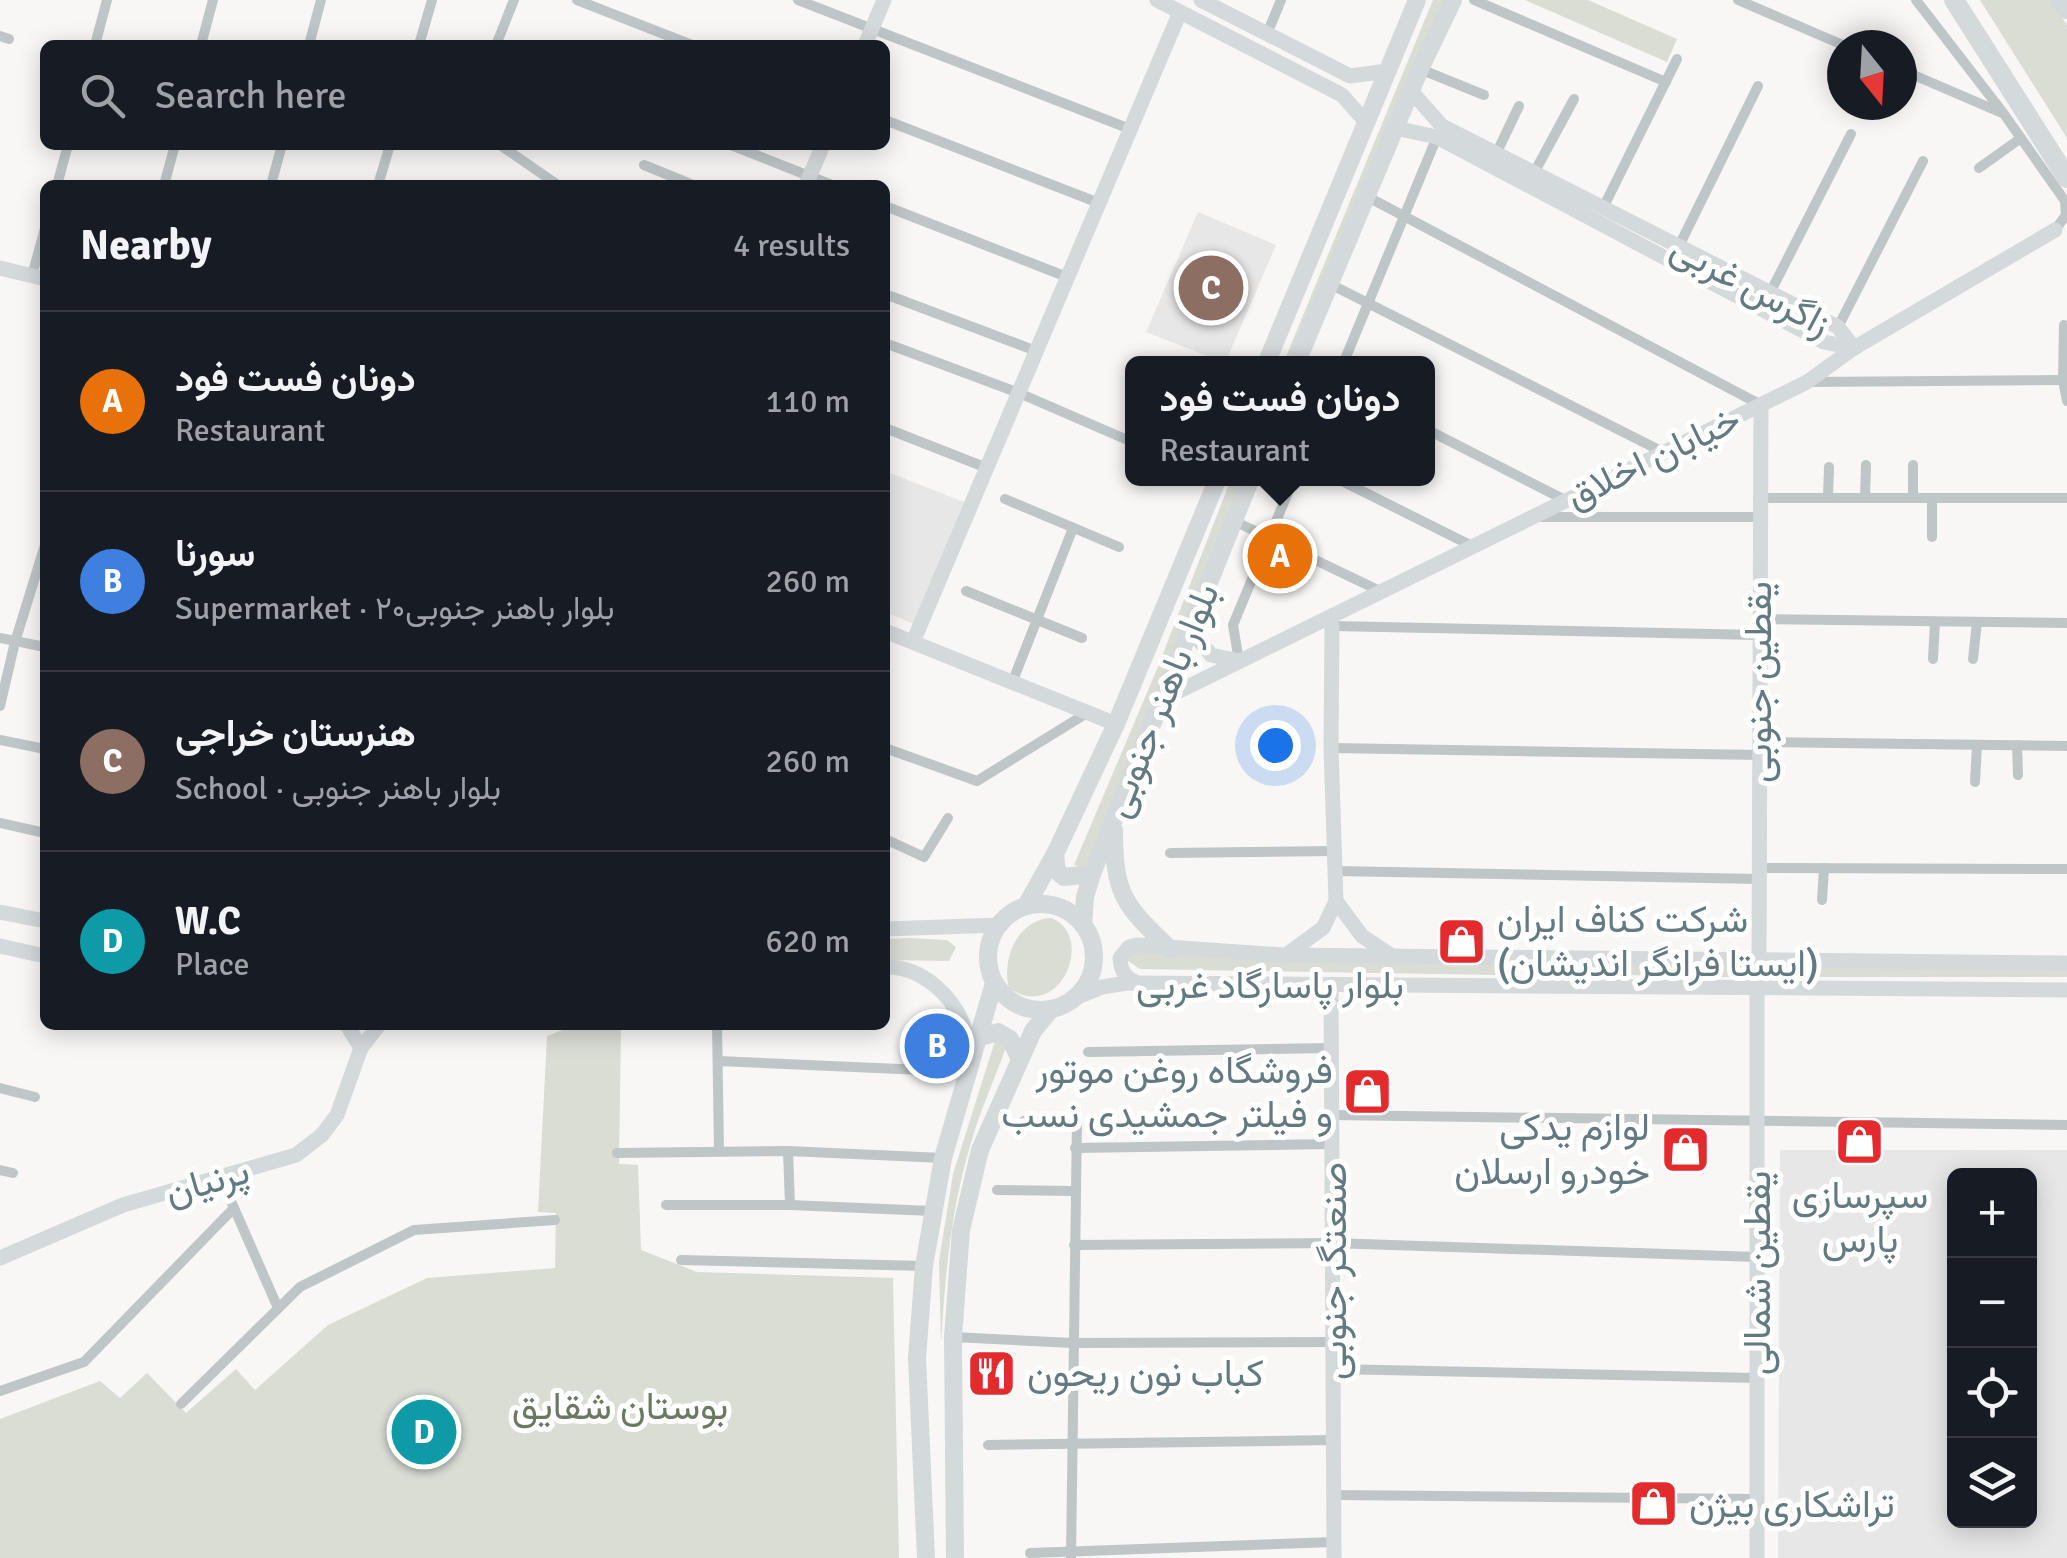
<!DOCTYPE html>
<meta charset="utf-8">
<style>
body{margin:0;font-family:Signika,Vazirmatn,sans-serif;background:#242831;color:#f1f3f6}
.controls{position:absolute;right:30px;bottom:30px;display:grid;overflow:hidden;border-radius:15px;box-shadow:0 5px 25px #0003}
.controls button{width:90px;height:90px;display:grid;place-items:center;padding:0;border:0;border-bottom:2px solid #363941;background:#171b24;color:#f1f3f6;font:50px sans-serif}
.compass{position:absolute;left:1827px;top:30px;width:90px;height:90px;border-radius:50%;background:#171b24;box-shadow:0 5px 25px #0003;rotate:162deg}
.you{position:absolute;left:1275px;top:745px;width:35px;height:35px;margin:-25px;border:8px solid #fff;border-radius:50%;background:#1a73e8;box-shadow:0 0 0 15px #1a73e833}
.badge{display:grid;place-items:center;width:65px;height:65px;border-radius:50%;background:#e32a2c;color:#fff;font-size:32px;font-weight:700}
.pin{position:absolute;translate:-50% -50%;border:5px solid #fff;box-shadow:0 2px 10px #0006}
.popup{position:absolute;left:1125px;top:356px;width:310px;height:130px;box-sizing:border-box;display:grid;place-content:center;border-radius:15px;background:#171b24;filter:drop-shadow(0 2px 8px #0005);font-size:32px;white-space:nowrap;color:#9ea1a6}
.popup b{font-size:38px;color:#f1f3f6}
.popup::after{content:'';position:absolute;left:50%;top:100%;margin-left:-20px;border:20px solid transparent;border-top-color:#171b24}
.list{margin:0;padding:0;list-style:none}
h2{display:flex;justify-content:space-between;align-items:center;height:130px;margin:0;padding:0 40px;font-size:42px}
h2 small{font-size:32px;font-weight:400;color:#9ea1a6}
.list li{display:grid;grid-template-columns:65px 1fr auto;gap:30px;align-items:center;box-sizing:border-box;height:180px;padding:0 40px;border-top:2px solid #363941}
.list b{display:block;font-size:38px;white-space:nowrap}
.list p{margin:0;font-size:32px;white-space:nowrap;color:#9ea1a6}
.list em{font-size:32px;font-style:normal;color:#9ea1a6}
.icon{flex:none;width:55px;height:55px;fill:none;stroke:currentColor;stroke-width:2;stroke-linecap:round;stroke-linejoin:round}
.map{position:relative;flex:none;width:2067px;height:1558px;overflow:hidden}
.search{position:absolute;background:#171b24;box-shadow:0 5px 25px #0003;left:40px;top:40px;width:850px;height:110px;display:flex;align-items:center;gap:25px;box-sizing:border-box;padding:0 35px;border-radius:15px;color:#9ea1a6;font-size:38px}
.panel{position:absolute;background:#171b24;box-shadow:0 5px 25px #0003;left:40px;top:180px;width:850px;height:850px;border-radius:15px}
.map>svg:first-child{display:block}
</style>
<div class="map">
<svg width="2067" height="1558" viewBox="0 0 2067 1558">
<rect width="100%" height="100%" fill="#f8f7f5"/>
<g fill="#e6e7e6" fill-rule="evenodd">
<path d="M 1198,212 L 1276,245 L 1225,363 L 1146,332 Z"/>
<path d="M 885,471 L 964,502 L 914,624 L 885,612 Z"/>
<path d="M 1780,1150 L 2067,1150 L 2067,1558 L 1778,1558 ZM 1954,1176 L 2030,1176 L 2030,1520 L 1954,1520 Z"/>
</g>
<g fill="#d9ddd4">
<path d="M 1433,0 L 1446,0 L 1294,363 L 1283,364 Z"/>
<path d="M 1525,0 L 1588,0 L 1677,39 L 1667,62 Z"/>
<path d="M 1980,0 L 2051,0 L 2067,25 L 2067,138 Z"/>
<path d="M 1231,479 L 1246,479 L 1086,869 L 1074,865 L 1157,669 Z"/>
<path d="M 1051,918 C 1096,934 1061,1024 1009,988 C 1001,959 1018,919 1051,918 Z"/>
<path d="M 910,938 L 947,940 L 956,947 L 949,961 L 885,960 L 885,939 Z"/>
<path d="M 1141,949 L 1516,962 L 1512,975 L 1496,975 L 1140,969 L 1127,960 L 1130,953 Z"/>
<path d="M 1558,962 L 2067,965 L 2067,977 L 1682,977 L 1551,972 L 1550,965 Z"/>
<path d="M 575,1025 L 621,1025 L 619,1164 L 638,1165 L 641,1250 L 697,1272 L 893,1278 L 899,1558 L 0,1558 L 0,1419 L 100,1381 L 120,1398 L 147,1373 L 186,1413 L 236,1369 L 255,1390 L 328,1325 L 427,1278 L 555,1268 L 556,1213 L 538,1212 L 547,1036 Z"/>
<path d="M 1001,1040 L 1006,1047 C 995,1079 980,1110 971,1143 C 951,1208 945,1276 941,1344 L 939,1261 L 953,1174 L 995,1041 Z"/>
</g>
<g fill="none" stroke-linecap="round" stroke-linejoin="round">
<g stroke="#bfc6c8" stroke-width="10">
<path d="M 577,0 L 692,45"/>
<path d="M 798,0 L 1130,129"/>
<path d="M 1474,0 L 1666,82"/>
<path d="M 1738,0 L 1843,45"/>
<path d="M 1916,0 L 2004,114 L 2065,201 L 2066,215 L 2055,230"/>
<path d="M 1267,34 L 1281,0"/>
<path d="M 0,36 L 9,39"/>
<path d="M 95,45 L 107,0"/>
<path d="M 201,45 L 213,0"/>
<path d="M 309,45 L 321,0"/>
<path d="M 419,45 L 432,0"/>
<path d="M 496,45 L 514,0"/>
<path d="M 1420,69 L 1484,95"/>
<path d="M 1902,70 L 2002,113"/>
<path d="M 885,120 L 1099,203"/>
<path d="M 500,145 L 558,185"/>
<path d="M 731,145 L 832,185"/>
<path d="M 1496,154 L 1519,106"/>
<path d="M 644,165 L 693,185"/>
<path d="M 1979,168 L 2021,138"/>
<path d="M 1534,173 L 1574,99"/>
<path d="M 57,185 L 68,145"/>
<path d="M 164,185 L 175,145"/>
<path d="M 271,185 L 282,145"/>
<path d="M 378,185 L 390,145"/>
<path d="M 1366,196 L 1761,405"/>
<path d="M 885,206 L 1067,277"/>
<path d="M 1603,208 L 1677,59"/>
<path d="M 1679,246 L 1758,86"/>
<path d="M 32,276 L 45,228"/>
<path d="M 1330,284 L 1663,452"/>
<path d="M 1770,293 L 1851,134"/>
<path d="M 885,294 L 1036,351"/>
<path d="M 2064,325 L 2063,380 L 2067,401"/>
<path d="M 1838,327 L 1923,161"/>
<path d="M 885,343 L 1019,393 L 1132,442"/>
<path d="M 1343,364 L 1439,132"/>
<path d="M 1808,382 L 2067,380"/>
<path d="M 885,428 L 987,468"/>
<path d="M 1428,430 L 1565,500"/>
<path d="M 1336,478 L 1472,546"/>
<path d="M 1758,498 L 2067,498"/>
<path d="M 1828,498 L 1829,467"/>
<path d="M 1865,498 L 1866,465"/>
<path d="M 1913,498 L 1913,465"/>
<path d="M 1932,498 L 1932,537"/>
<path d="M 1005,499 L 1119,547"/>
<path d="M 1539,517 L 1758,517"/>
<path d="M 1234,521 L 1380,591"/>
<path d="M 966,591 L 1082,638"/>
<path d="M 1758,619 L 2067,623"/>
<path d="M 1332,626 L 1758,635"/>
<path d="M 0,638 L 45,647"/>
<path d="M 1933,659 L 1935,622"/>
<path d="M 1973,659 L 1977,622"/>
<path d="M 1239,661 L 1233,625 L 1294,478"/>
<path d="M 1012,683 L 1073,528"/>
<path d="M 0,706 L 15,642 L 45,545"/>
<path d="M 0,740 L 45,749"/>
<path d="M 1759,742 L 2067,746"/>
<path d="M 2017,745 L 2018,775"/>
<path d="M 885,748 L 977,781 L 1087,713"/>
<path d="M 1331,748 L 1759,755"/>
<path d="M 1975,782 L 1977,745"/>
<path d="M 0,823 L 45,833"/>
<path d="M 885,839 L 924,857 L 948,818"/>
<path d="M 1170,853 L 1335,851"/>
<path d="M 1759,868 L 2067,869"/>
<path d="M 1336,871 L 1759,879"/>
<path d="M 1822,900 L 1824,868"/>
<path d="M 717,1025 L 719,1151"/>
<path d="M 1088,1052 L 1331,1048"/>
<path d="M 718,1061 L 968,1072"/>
<path d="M 0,1088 L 35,1097"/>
<path d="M 1332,1115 L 2067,1125"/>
<path d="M 1024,1121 L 1077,1119 L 1071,1558"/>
<path d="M 1075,1148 L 1332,1144"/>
<path d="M 788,1151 L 790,1205"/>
<path d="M 617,1153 L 788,1151 L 943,1158"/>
<path d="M 0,1170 L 13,1173"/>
<path d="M 220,1176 L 278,1308"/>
<path d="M 997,1190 L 1074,1191"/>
<path d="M 666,1205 L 790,1205 L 932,1211"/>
<path d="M 1074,1245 L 1332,1243 L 1757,1257"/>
<path d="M 681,1260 L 924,1266"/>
<path d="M 953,1337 L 1073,1343 L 1333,1342"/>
<path d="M 1333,1369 L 1757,1378"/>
<path d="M 0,1391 L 84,1362 L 234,1208"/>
<path d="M 181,1404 L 300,1287 L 414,1230 L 555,1220"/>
<path d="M 988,1445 L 1334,1440"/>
<path d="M 1334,1495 L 1757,1499"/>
<path d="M 1030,1553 L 1334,1542"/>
</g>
<g stroke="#d4d9dc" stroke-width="15">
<path d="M 1157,0 L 1342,95 L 1366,122"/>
<path d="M 1201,0 L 1350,76 L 1388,71"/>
<path d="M 865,45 L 884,0"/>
<path d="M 1411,91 L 1442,126 L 1838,327 L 1854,348"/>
<path d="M 1395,128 L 1437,137 L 1824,342 L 1854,348"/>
<path d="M 806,185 L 823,145"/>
<path d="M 0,268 L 45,279"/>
<path d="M 1189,628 L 1211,655 L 1239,661"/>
<path d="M 885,631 L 1116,724"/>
<path d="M 913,642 L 1180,12"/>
<path d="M 1159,701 L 1807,382 L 1854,348 L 2055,230"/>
<path d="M 1336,901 L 1362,936 L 1392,956"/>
<path d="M 0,912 L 45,921"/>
<path d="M 885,929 L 999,925"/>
<path d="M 0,946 L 45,956"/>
<path d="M 1286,955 L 1323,928 L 1336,901 L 1331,748 L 1332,626 L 1328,618"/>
<path d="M 1759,960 L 1761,405"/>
<path d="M 885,967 C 922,966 956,997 966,1033 C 968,1043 967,1055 968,1066"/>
<path d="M 1137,983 C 1125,977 1121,972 1120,958 L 1129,947 L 1137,945 L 1283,955 L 2067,963"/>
<path d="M 1331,985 L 1334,1558"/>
<path d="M 1757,988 L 1757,1558"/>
<path d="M 1075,998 L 1102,987 L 1127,983 L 2067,990"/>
<path d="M 347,1025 L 361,1048"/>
<path d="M 0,1258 L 123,1205 L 296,1155 L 322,1135 L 337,1115 L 361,1048 L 379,1025"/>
</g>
<g stroke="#d4d9dc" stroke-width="18">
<path d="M 1266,364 L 1417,0"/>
<path d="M 1296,364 L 1420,69 L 1453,0"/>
<path d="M 1114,830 C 1114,895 1124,905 1170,949"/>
<path d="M 1055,854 L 1057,871 L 1064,877 L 1092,874"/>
<circle cx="1041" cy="957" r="53"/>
<path d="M 1026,906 L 1055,854 L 1116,724 L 1218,478"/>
<path d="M 1083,925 L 1085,897 L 1092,874 L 1251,478"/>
<path d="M 978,1038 L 998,1032 L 1010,1039 L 1020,1059"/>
<path d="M 926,1558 L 917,1358 L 924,1266 L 943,1158 L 994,983"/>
<path d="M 955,1558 L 953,1337 L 961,1230 L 980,1150 L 1033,1031 L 1051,1009"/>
</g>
<g stroke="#d4d9dc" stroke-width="20">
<path d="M 1954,0 L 2067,178"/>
<path d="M 2060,0 L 2067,9"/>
</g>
</g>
<defs>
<symbol id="shop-square" viewBox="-11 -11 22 22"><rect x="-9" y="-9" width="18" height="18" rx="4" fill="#e32a2c" stroke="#fff"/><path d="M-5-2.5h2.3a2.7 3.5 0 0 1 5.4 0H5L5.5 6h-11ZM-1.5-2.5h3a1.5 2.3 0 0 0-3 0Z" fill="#fff"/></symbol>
<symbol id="restaurant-square" viewBox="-11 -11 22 22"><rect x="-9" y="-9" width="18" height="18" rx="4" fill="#e32a2c" stroke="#fff"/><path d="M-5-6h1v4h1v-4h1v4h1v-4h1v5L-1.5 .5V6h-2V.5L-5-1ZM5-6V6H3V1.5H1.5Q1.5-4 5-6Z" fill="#fff"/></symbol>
</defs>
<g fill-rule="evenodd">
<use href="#shop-square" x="1434" y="914" width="55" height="55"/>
<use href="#shop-square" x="1340" y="1064" width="55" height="55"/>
<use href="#shop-square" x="1832" y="1114" width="55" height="55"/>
<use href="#shop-square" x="1658" y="1122" width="55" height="55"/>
<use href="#restaurant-square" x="964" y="1346" width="55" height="55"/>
<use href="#shop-square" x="1626" y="1476" width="55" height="55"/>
</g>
<g text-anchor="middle" stroke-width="10" stroke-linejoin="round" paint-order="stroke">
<g font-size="38" fill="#637a80" stroke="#fff">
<text transform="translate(1751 285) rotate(28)" y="13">زاگرس غربی</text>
<text transform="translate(1653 457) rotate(-26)" y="13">خیابان اخلاق</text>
<text transform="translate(1758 682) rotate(-90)" y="13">یقطین جنوبی</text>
<text transform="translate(1161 700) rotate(-68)" y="13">بلوار باهنر جنوبی</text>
<text x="1270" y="998">بلوار پاسارگاد غربی</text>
<text transform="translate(207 1181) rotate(-16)" y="13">پرنیان</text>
<text transform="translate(1333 1271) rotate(-90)" y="13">صنعتگر جنوبی</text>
<text transform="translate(1757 1273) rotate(-90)" y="13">یقطین شمالی</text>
</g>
<g font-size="38" fill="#637a80" stroke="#fff" text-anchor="start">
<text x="1497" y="932">شرکت کناف ایران<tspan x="1497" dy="44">(ایستا فرانگر اندیشان)</tspan></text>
<text x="1333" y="1083" text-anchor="end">فروشگاه روغن موتور<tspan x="1333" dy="44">و فیلتر جمشیدی نسب</tspan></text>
<text x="1650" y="1140" text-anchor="end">لوازم یدکی<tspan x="1650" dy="44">خودرو ارسلان</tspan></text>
<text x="1860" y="1208" text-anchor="middle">سپرسازی<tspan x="1860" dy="44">پارس</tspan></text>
<text x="1027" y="1386">کباب نون ریحون</text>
<text x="1689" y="1517">تراشکاری بیژن</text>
</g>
<g font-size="38" fill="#6b7862" stroke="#fff">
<text x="620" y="1419">بوستان شقایق</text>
</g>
</g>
</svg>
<div class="controls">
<button>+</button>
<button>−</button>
<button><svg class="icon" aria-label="locate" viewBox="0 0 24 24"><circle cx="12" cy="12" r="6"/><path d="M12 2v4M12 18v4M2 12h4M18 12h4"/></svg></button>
<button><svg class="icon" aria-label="layers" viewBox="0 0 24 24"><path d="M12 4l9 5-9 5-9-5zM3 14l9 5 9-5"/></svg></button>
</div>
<svg class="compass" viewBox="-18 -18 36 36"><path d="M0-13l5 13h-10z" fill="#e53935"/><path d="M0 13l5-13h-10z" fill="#9ea1a6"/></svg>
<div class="you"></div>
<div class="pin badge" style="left:1280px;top:556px;background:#e8710a">A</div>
<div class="popup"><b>دونان فست فود</b>Restaurant</div>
<div class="pin badge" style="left:937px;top:1046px;background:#3f7fe0">B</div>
<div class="pin badge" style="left:1211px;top:288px;background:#8d6e63">C</div>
<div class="pin badge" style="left:424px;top:1432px;background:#0f9aa8">D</div>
<div class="search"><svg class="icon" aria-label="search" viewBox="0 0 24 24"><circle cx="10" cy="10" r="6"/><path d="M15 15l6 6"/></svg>Search here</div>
<section class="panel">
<h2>Nearby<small>4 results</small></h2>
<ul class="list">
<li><span class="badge" style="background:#e8710a">A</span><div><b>دونان فست فود</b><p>Restaurant</p></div><em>110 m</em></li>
<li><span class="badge" style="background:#3f7fe0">B</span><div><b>سورنا</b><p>Supermarket · بلوار باهنر جنوبی۲۰</p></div><em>260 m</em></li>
<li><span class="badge" style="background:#8d6e63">C</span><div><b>هنرستان خراجی</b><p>School · بلوار باهنر جنوبی</p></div><em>260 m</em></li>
<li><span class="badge" style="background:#0f9aa8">D</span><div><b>W.C</b><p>Place</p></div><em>620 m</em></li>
</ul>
</section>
</div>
